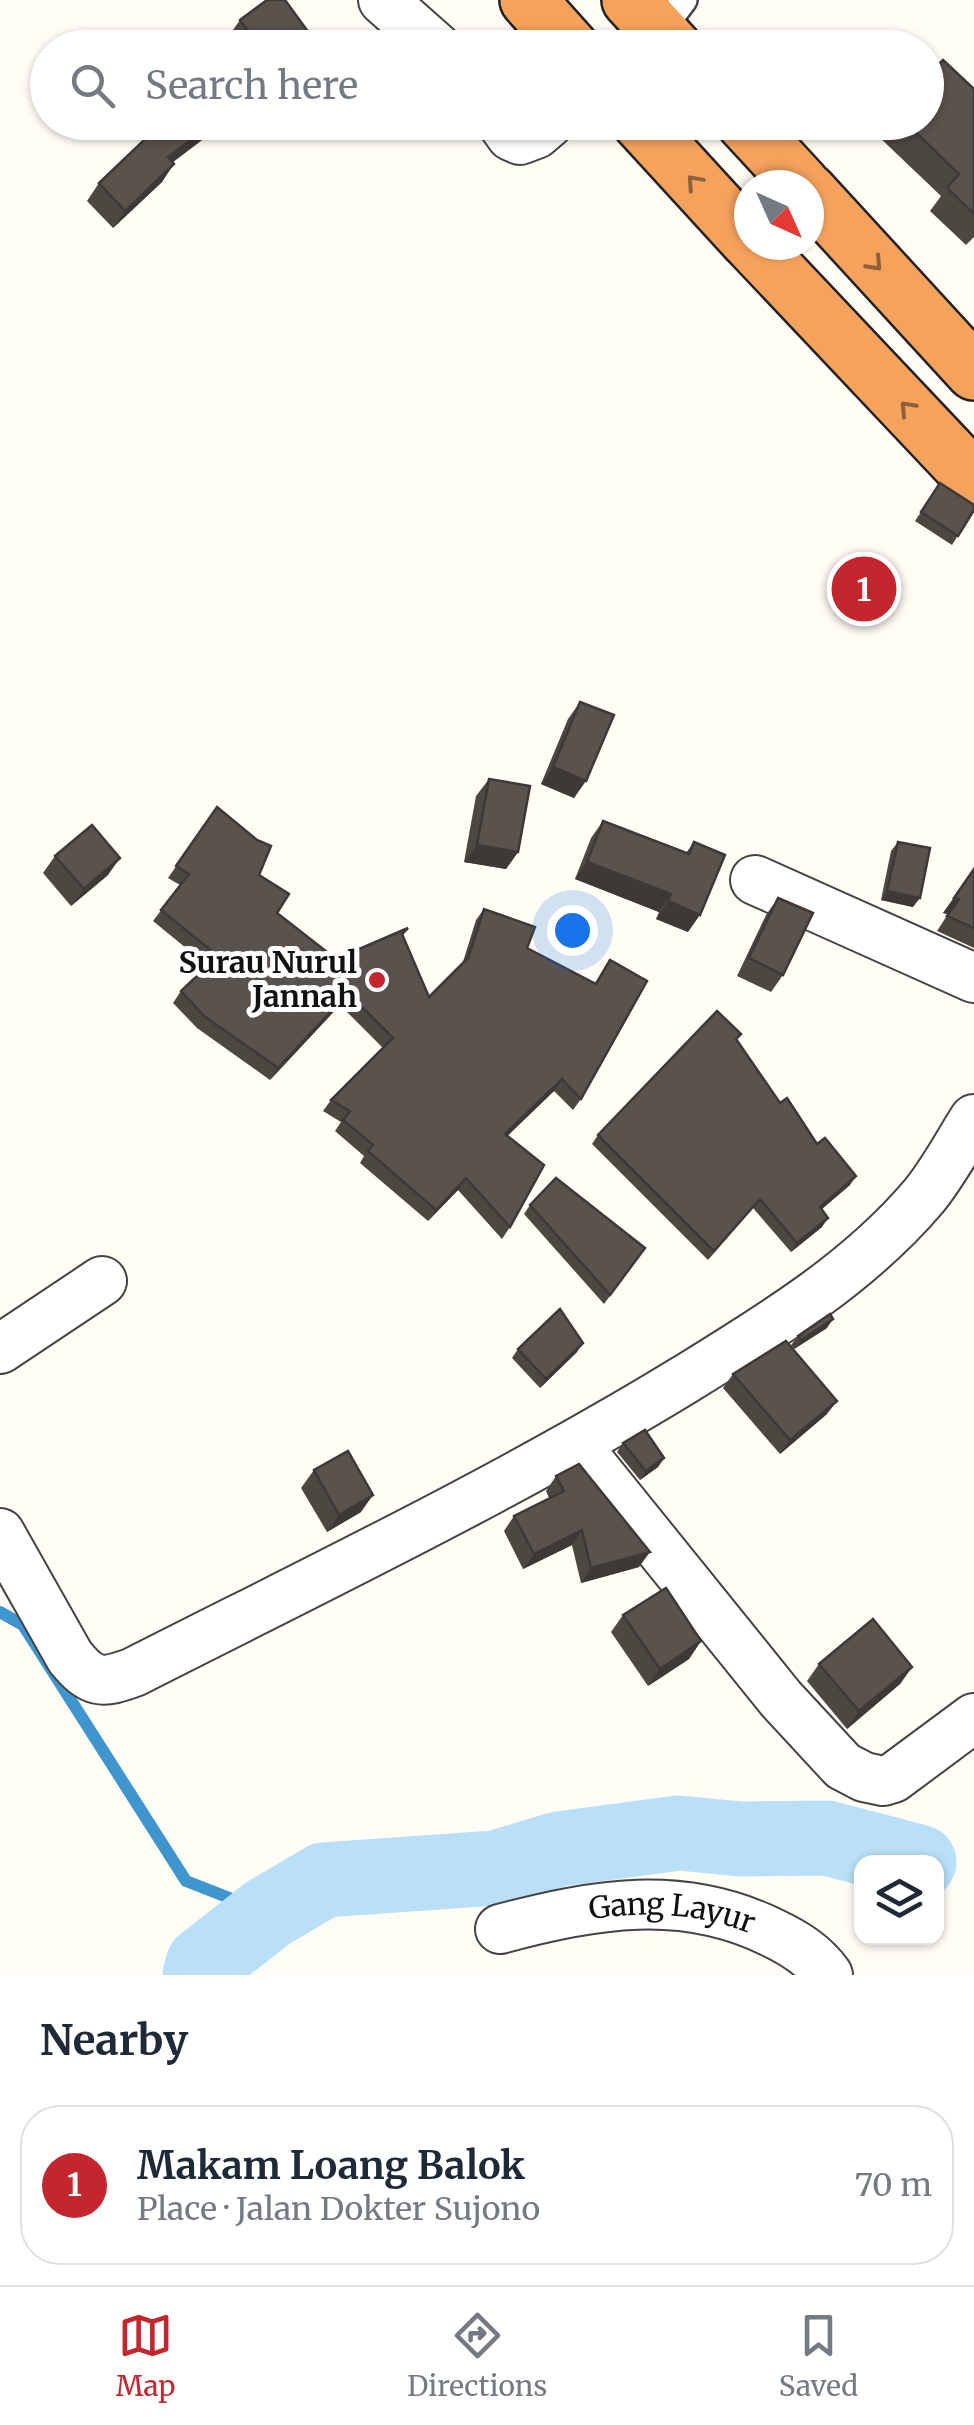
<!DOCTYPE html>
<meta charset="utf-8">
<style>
body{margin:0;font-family:Merriweather,serif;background:#f2f2f3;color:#1f2937}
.controls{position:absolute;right:30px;bottom:30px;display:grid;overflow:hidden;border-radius:20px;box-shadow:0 2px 8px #0004}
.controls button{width:90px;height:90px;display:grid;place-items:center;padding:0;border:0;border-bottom:2px solid #e0e1e3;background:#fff;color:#1f2937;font:50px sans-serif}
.compass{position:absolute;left:734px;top:170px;width:90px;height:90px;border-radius:50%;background:#fff;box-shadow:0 2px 8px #0004;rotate:135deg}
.you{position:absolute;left:572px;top:930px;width:35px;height:35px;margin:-25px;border:8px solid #fff;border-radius:50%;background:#1a73e8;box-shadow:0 0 0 15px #1a73e833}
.badge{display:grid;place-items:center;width:65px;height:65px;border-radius:50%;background:#c4262e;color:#fff;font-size:32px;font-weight:700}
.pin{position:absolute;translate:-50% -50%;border:5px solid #fff;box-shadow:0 2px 10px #0006}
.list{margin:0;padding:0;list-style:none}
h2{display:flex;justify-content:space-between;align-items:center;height:130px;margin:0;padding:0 40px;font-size:42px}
h2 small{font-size:32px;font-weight:400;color:#747a83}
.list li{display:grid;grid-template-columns:65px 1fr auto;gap:30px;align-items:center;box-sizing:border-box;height:160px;margin:0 20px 20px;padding:0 20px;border:2px solid #e0e1e3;border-radius:40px}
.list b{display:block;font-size:38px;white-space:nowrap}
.list p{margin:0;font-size:32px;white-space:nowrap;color:#747a83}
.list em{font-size:32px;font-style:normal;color:#747a83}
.icon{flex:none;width:55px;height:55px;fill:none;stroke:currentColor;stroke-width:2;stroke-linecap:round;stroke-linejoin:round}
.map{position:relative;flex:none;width:974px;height:1975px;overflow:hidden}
.search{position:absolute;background:#fff;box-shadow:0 2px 8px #0004;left:30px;right:30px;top:30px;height:110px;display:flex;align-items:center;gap:25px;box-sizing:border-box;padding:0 35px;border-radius:55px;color:#747a83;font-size:38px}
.sheet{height:310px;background:#fff}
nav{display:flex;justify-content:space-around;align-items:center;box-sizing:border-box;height:140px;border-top:2px solid #e0e1e3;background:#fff;font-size:28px;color:#747a83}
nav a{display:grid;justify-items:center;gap:5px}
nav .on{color:#c4262e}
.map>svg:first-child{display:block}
</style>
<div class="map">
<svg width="974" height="1975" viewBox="0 0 974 1975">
<rect width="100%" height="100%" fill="#fffdf5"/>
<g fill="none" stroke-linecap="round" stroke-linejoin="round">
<path stroke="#3f96cf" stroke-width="12" d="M 0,1612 L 23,1625 L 186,1881 L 268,1913"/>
<path stroke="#b9e0f7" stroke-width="75" d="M 200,1975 L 203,1964 L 268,1913 L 324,1880 L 495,1868 L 559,1849 L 679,1833 L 741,1839 L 827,1838 L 919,1862"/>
<defs>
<path id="lane" d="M 660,32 L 684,0"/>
<g id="street">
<path d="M 383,0 L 437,48"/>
<path d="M 501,122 L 511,136 L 520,140 L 536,134 L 550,122"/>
<path d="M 755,880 L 974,978"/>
<path d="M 0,1349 L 102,1281"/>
<path d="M 576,1445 L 781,1699 L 843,1766 L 864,1777 L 883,1781 L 893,1778 L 974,1718"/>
<path d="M 0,1533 L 70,1657 C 92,1684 102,1684 134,1672 C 319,1578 507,1488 684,1380 C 770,1327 858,1274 924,1196 C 943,1173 958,1144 974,1119"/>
<path id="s1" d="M 500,1929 C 594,1904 682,1888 773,1933 C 794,1943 814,1955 828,1975"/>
</g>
<g id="highway">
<path d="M 528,0 L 571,48"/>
<path d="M 630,0 L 674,48"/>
<path d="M 640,122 L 749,241"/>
<path d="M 744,122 L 802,185"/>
<path d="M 809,192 L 974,372"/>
<path d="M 753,245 L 974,479"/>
</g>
</defs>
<use href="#lane" stroke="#444" stroke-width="30"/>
<use href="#street" stroke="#444" stroke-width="52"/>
<use href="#highway" stroke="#222" stroke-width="60"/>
<use href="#lane" stroke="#fff" stroke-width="25"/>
<use href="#street" stroke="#fff" stroke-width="48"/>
<use href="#highway" stroke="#f5a25d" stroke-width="55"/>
</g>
<g fill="#4d4742">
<path d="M 240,20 L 298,48 L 236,48 L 228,37 Z"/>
<path d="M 974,89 L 974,237 L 966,245 L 930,211 L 941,196 L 877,135 L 886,122 L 926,122 Z"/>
<path d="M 157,122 L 226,122 L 172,162 L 162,182 L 113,228 L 87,201 L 99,183 L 159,127 Z"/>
<path d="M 940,483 L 974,510 L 952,545 L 915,521 Z"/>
<path d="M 580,702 L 574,798 L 541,784 L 568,719 Z"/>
<path d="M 489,779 L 518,852 L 506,869 L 464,862 L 476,796 Z"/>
<path d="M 217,807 L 259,875 L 277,913 L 336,959 L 408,928 L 403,935 L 429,997 L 462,965 L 476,920 L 484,909 L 527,948 L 595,983 L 610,960 L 581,1099 L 573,1110 L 554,1091 L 507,1136 L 510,1227 L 502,1239 L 458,1190 L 428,1221 L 360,1163 L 364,1156 L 335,1131 L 341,1122 L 323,1111 L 331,1100 L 383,1048 L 340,1005 L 270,1080 L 197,1028 L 173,1003 L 181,991 L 208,966 L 153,921 L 180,885 L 168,878 Z"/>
<path d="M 603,821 L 686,853 L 694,842 L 688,932 L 656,919 L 659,912 L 575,879 L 591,838 Z"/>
<path d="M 898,842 L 913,907 L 881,900 L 891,851 Z"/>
<path d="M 55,856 L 108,875 L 71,906 L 43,873 Z"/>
<path d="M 974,869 L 974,948 L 937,931 L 948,914 L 943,913 Z"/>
<path d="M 778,898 L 783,975 L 771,992 L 737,976 L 766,915 Z"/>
<path d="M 741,1034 L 736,1040 L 780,1103 L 817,1144 L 850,1185 L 821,1210 L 822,1227 L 791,1252 L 753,1208 L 708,1260 L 592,1144 L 598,1135 Z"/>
<path d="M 530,1205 L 645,1248 L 604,1304 L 524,1214 Z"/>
<path d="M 827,1328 L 794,1349 L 791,1345 L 798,1336 Z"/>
<path d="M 518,1349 L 577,1352 L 540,1388 L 512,1358 Z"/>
<path d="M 733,1374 L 827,1414 L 780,1454 L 723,1388 Z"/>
<path d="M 623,1443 L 664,1458 L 658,1467 L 640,1480 L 617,1452 Z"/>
<path d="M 314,1470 L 361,1512 L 327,1532 L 301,1488 Z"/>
<path d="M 556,1476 L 639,1567 L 581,1583 L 572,1545 L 523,1569 L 504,1531 L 514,1516 L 549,1498 L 546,1491 Z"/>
<path d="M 623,1615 L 701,1641 L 689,1659 L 648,1686 L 611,1632 Z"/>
<path d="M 819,1664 L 912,1667 L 900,1684 L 847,1729 L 807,1681 Z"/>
</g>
<g fill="#3f3936">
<path d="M 309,33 L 298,48 L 289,48 Z"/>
<path d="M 215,122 L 226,122 L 156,175 L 168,157 Z"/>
<path d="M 174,164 L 162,182 L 113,228 L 125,211 Z"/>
<path d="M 553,767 L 586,781 L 574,798 L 541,784 Z"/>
<path d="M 477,845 L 518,852 L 506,869 L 464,862 Z"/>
<path d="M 120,858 L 108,875 L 71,906 L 84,889 Z"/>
<path d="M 587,862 L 671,894 L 659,912 L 575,879 Z"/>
<path d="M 887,891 L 920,898 L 913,907 L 881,900 Z"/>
<path d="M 954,898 L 959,899 L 948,914 L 943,913 Z"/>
<path d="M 668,901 L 700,915 L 688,932 L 656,919 Z"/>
<path d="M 348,993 L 340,1005 L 270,1080 L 278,1068 Z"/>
<path d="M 562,1079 L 554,1091 L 497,1146 L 505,1134 Z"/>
<path d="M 856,1176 L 850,1185 L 813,1216 L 820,1207 Z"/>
<path d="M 466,1178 L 458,1190 L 428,1221 L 436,1210 Z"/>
<path d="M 828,1218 L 822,1227 L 791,1252 L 797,1243 Z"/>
<path d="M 833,1319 L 827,1328 L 794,1349 L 801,1340 Z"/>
<path d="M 583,1343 L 577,1352 L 540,1388 L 546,1379 Z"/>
<path d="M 837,1401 L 827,1414 L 780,1454 L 790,1440 Z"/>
<path d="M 664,1458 L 658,1467 L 640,1480 L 646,1471 Z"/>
<path d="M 373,1495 L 361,1512 L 327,1532 L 339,1515 Z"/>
<path d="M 582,1530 L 572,1545 L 523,1569 L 534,1554 Z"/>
<path d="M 650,1552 L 639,1567 L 581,1583 L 591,1568 Z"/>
<path d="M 701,1641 L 689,1659 L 648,1686 L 660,1669 Z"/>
<path d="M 912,1667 L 900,1684 L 847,1729 L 859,1711 Z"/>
</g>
<g fill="#5a524d" stroke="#3f3936" stroke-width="2.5">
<path d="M 267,0 L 285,0 L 309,33 L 289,48 L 261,48 L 240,20 Z"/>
<path d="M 943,60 L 974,89 L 974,214 L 947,188 L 959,174 L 905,122 L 926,122 L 926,77 Z"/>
<path d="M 163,122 L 215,122 L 168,157 L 174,164 L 125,211 L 99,183 Z"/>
<path d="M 940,483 L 974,505 L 974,510 L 958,536 L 921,512 Z"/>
<path d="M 580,702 L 614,715 L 586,781 L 553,767 Z"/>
<path d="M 489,779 L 530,786 L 518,852 L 477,845 Z"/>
<path d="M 217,807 L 257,840 L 271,846 L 259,875 L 289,894 L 277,913 L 336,959 L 408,928 L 402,934 L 429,997 L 468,958 L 484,909 L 535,927 L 527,948 L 596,984 L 610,960 L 647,981 L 581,1099 L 562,1079 L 505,1134 L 544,1165 L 510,1227 L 466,1178 L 436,1210 L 368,1151 L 373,1145 L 343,1120 L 350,1111 L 331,1100 L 393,1038 L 348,993 L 278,1068 L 204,1016 L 181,991 L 218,956 L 161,910 L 189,874 L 176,866 Z"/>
<path d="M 603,821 L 689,854 L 694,842 L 725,855 L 700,915 L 668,901 L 671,894 L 587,862 Z"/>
<path d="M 92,825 L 120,858 L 84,889 L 55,856 Z"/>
<path d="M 898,842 L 930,848 L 920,898 L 887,891 Z"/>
<path d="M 974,869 L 974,928 L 947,916 L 959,899 L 954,898 Z"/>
<path d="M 778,898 L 813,913 L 783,975 L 749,958 Z"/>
<path d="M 717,1011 L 741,1034 L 736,1039 L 780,1103 L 787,1098 L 817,1144 L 825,1138 L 856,1176 L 820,1207 L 828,1218 L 797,1243 L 760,1199 L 714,1251 L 598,1135 Z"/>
<path d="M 556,1178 L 645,1248 L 610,1295 L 530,1205 Z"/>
<path d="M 560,1309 L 583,1343 L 546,1379 L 518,1349 Z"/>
<path d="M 830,1314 L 833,1319 L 801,1340 L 798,1336 Z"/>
<path d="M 786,1341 L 837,1401 L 790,1440 L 733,1374 Z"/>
<path d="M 645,1430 L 664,1458 L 646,1471 L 623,1443 Z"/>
<path d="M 348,1451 L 373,1495 L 339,1515 L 314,1470 Z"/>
<path d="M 579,1464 L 650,1552 L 591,1568 L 582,1530 L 534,1554 L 514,1516 L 564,1491 L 556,1476 Z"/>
<path d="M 666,1588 L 701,1641 L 660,1669 L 623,1615 Z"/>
<path d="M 873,1619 L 912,1667 L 859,1711 L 819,1664 Z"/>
</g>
<defs><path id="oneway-chevron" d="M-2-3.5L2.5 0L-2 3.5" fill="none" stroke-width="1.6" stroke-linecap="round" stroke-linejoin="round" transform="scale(2.5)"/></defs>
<g stroke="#8e613b">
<use href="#oneway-chevron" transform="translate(694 182) rotate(-132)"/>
<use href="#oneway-chevron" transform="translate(875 264) rotate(47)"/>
<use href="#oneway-chevron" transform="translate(907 408) rotate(-133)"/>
</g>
<circle fill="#c4262e" stroke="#fff" stroke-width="4" cx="377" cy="980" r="10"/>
<g text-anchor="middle" stroke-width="10" stroke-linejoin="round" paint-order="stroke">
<g font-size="30" font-weight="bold" fill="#111" stroke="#fff" text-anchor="end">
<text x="357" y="973">Surau Nurul<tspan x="357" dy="34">Jannah</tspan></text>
</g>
<g font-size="30" fill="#111" stroke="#fff">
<text dy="10" stroke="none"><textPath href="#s1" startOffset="175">Gang Layur</textPath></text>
</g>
</g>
</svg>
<div class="controls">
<button><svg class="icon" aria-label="layers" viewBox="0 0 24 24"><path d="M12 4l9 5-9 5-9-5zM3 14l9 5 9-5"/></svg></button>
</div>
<svg class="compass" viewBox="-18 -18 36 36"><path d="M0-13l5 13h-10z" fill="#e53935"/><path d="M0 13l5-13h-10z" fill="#747a83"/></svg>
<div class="you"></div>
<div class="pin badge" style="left:864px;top:589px">1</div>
<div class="search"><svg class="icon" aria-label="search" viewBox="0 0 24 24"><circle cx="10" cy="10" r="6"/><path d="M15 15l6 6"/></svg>Search here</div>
</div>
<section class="sheet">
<h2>Nearby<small></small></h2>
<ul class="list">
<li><span class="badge">1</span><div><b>Makam Loang Balok</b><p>Place · Jalan Dokter Sujono</p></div><em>70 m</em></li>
</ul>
</section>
<nav>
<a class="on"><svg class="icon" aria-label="map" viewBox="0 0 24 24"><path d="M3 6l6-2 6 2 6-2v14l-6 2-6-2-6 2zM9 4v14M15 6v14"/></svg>Map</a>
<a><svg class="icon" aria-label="directions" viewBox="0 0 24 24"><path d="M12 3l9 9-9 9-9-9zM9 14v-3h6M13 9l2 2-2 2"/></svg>Directions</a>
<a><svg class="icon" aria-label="saved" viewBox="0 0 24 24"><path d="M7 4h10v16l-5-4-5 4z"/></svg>Saved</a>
</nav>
